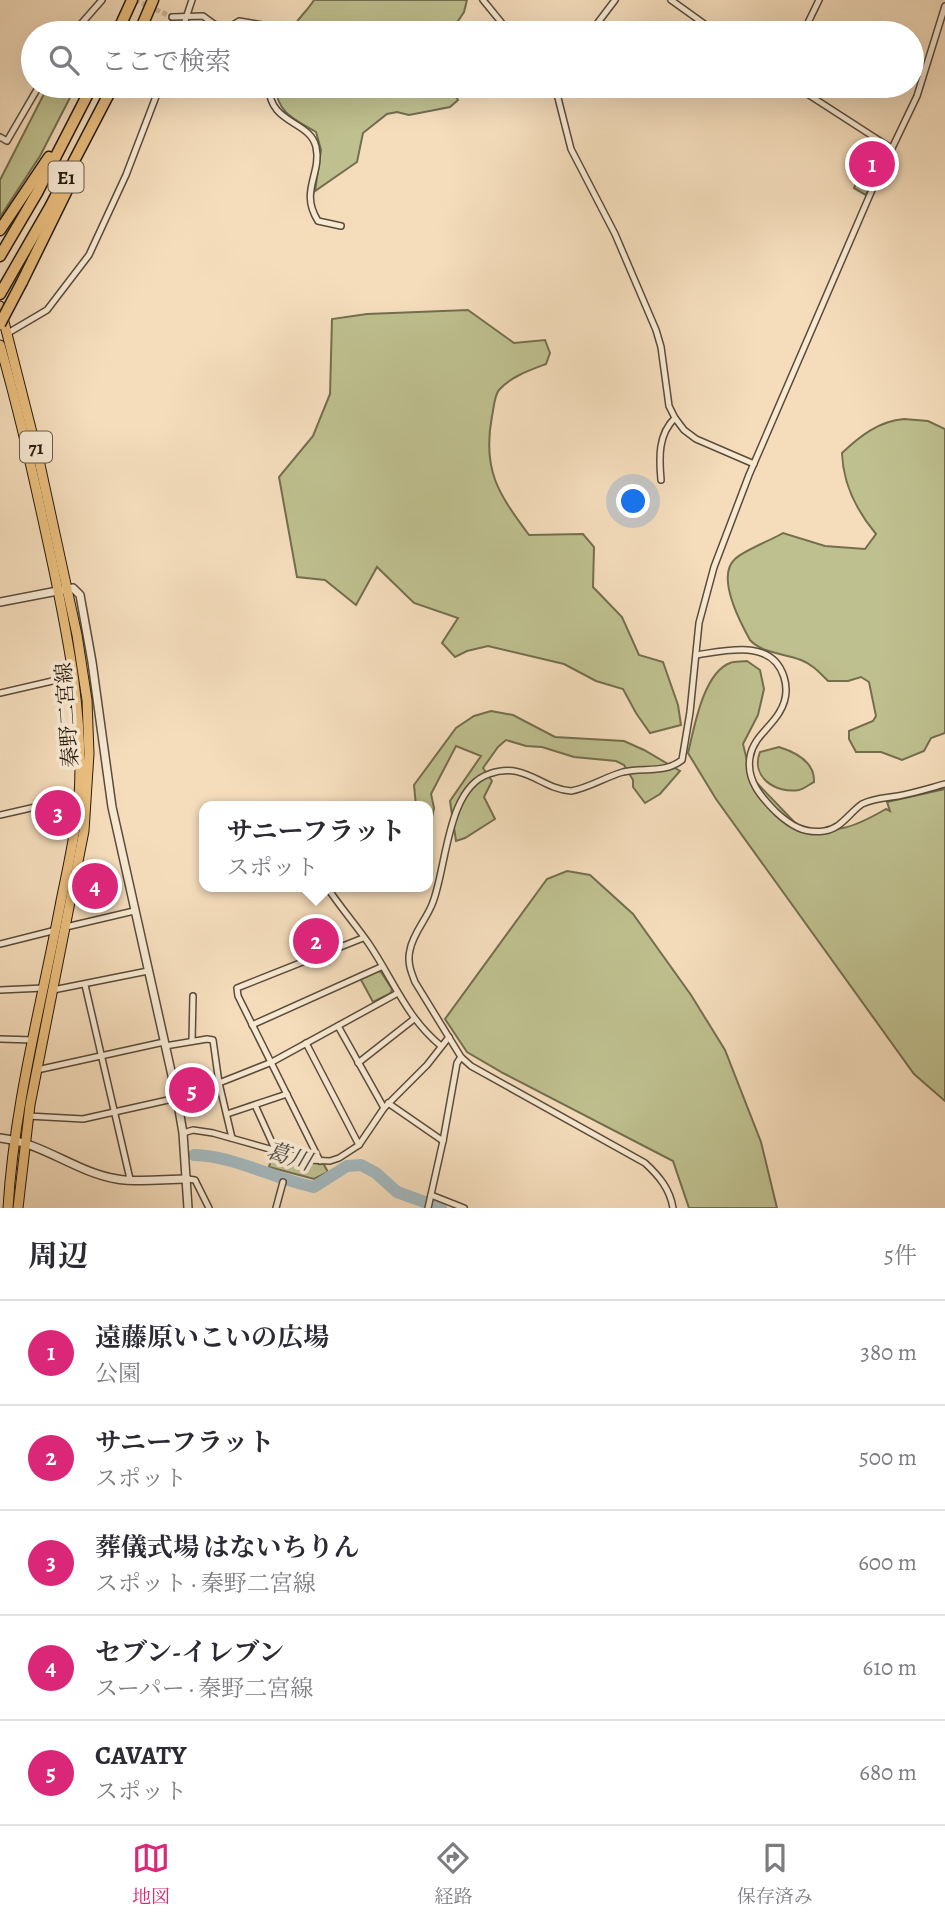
<!DOCTYPE html>
<html lang="ja">
<meta charset="utf-8">
<style>
body{margin:0;font-family:Alegreya,"Noto Serif JP",serif;background:#f2f2f3;color:#2b2b33}
.you{position:absolute;left:634px;top:502px;width:24px;height:24px;margin:-18px;border:5px solid #fff;border-radius:50%;background:#1a73e8;box-shadow:0 0 0 10px #1a73e833}
.badge{display:grid;place-items:center;width:46px;height:46px;border-radius:50%;background:#db2777;color:#fff;font-size:23px;font-weight:700}
.pin{position:absolute;translate:-50% -50%;border:4px solid #fff;box-shadow:0 2px 7px #0006}
.popup{position:absolute;left:199px;top:801px;width:234px;height:91px;box-sizing:border-box;display:grid;place-content:center;border-radius:14px;background:#fff;filter:drop-shadow(0 2px 5px #0005);font-size:23px;white-space:nowrap;color:#7c7c81}
.popup b{font-size:26px;color:#2b2b33}
.popup::after{content:'';position:absolute;left:50%;top:100%;margin-left:-14px;border:14px solid transparent;border-top-color:#fff}
.list{margin:0;padding:0;list-style:none}
h2{display:flex;justify-content:space-between;align-items:center;height:91px;margin:0;padding:0 28px;font-size:30px}
h2 small{font-size:23px;font-weight:400;color:#7c7c81}
.list li{display:grid;grid-template-columns:46px 1fr auto;gap:21px;align-items:center;box-sizing:border-box;height:105px;padding:0 28px;border-top:2px solid #e1e1e2}
.list b{display:block;font-size:26px;white-space:nowrap}
.list p{margin:0;font-size:23px;white-space:nowrap;color:#7c7c81}
.list em{font-size:23px;font-style:normal;color:#7c7c81}
.icon{flex:none;width:38px;height:38px;fill:none;stroke:currentColor;stroke-width:2;stroke-linecap:round;stroke-linejoin:round}
.map{position:relative;flex:none;width:945px;height:1208px;overflow:hidden}
.search{position:absolute;background:#fff;box-shadow:0 7px 28px #0002;left:21px;right:21px;top:21px;height:77px;display:flex;align-items:center;gap:18px;box-sizing:border-box;padding:0 24px;border-radius:38px;color:#7c7c81;font-size:26px}
.sheet{height:616px;background:#fff}
nav{display:flex;justify-content:space-around;align-items:center;box-sizing:border-box;height:98px;border-top:2px solid #e1e1e2;background:#fff;font-size:19px;color:#7c7c81}
nav a{display:grid;justify-items:center;gap:4px}
nav .on{color:#db2777}
.map>svg:first-child{display:block}
</style>
<div class="map">
<svg width="945" height="1208" viewBox="0 0 945 1208">
<rect width="100%" height="100%" fill="#f5ddbc"/>
<filter id="stains"><feTurbulence type="fractalNoise" baseFrequency=".00286" numOctaves="4"/><feColorMatrix values="0 0 0 0 .2 0 0 0 0 .09 0 0 0 0 .02 0 0 0 .5 -.17"/></filter>
<radialGradient id="worn" r=".72"><stop offset=".6" stop-color="#630" stop-opacity="0"/><stop offset="1" stop-color="#630" stop-opacity=".3"/></radialGradient>
<g fill="#bfc08f" stroke="#736e4e" stroke-width="2">
<path d="M 314,0 L 467,0 L 464,12 L 450,33 L 291,33 C 294,21 307,12 314,0 Z"/>
<path d="M 48,86 L 76,86 L 40,156 L 0,217 L 0,180 Z"/>
<path d="M 275,86 L 450,86 L 458,100 L 450,107 L 409,115 L 397,112 L 387,114 L 363,133 L 357,162 L 315,191 L 321,150 L 316,132 C 294,119 278,114 275,86 Z"/>
<path d="M 874,141 L 884,146 L 886,151 L 866,195 L 854,188 Z"/>
<path d="M 468,310 L 514,343 L 545,340 L 550,353 L 546,364 C 530,370 510,377 499,390 C 494,396 494,408 492,416 C 482,470 498,493 529,535 L 583,534 L 594,547 L 593,587 L 622,617 L 639,655 L 663,662 L 678,705 L 681,725 L 650,733 L 636,713 L 623,689 L 596,681 L 564,664 L 488,646 L 467,651 L 455,657 L 442,643 L 458,618 L 414,603 L 377,567 L 356,605 L 325,580 L 297,577 L 279,477 L 313,436 L 330,394 L 332,319 L 367,314 Z"/>
<path d="M 904,419 L 928,421 L 945,429 L 945,733 L 931,738 L 924,751 L 902,760 L 881,752 L 856,752 L 849,739 L 849,731 L 873,721 L 876,716 L 869,682 L 861,677 L 848,681 L 828,681 C 820,673 812,664 801,660 C 784,653 763,654 750,640 C 740,622 716,576 735,559 C 746,549 770,541 783,533 L 825,546 L 865,549 L 876,534 C 856,510 843,484 842,453 C 860,436 879,421 904,419 Z"/>
<path d="M 747,661 L 760,670 L 764,689 L 758,715 L 743,744 L 751,777 L 802,830 C 840,832 853,828 886,809 L 890,811 L 887,802 L 945,789 L 945,1101 L 914,1074 L 716,799 L 688,753 C 694,729 703,673 730,663 C 735,661 742,662 747,661 Z"/>
<path d="M 491,711 L 513,715 L 555,737 L 624,741 L 644,750 L 680,771 L 660,794 L 645,803 L 633,787 L 633,780 L 624,765 L 616,761 L 574,757 L 542,747 L 526,746 L 506,740 L 498,747 L 483,768 L 492,781 L 484,797 L 495,819 L 465,838 L 456,841 L 450,801 L 481,756 L 456,746 L 431,794 L 434,808 L 428,837 L 428,806 L 416,806 L 414,785 L 456,728 L 474,716 Z"/>
<path d="M 779,747 C 795,752 815,762 814,782 C 810,784 804,789 799,790 C 776,794 750,777 760,752 Z"/>
<path d="M 567,871 L 590,875 L 633,914 L 691,995 L 725,1050 L 761,1142 L 777,1208 L 689,1208 L 673,1161 L 503,1073 L 467,1052 L 445,1019 L 547,879 Z"/>
<path d="M 377,970 L 381,972 L 392,989 L 391,993 L 373,1002 L 360,978 Z"/>
<path d="M 273,1152 L 312,1163 L 323,1163 L 328,1172 L 314,1179 L 269,1167 Z"/>
</g>
<g fill="none" stroke-linecap="round" stroke-linejoin="round">
<path stroke="#a3b8bd" stroke-width="12" d="M 194,1155 C 236,1156 273,1179 314,1187 L 347,1166 L 361,1165 L 376,1173 L 397,1192 L 441,1208"/>
<path stroke="#ccb699" stroke-width="5" stroke-dasharray="5 2.5" stroke-linecap="butt" d="M 135,0 L 172,17"/>
<defs>
<g id="minor">
<path d="M 483,0 L 510,33"/>
<path d="M 671,0 L 717,33"/>
<path d="M 172,17 L 203,16 L 214,24 L 228,28 L 239,21 L 269,26 L 279,33"/>
<path d="M 73,33 L 102,0"/>
<path d="M 181,33 L 192,0"/>
<path d="M 590,33 L 615,0"/>
<path d="M 803,33 L 819,0"/>
<path d="M 269,86 C 269,125 310,120 316,147 C 322,174 299,191 318,221 L 341,226"/>
<path d="M 552,86 L 557,94 L 571,149 L 615,234 L 656,330 L 661,347 L 669,406 L 675,418 L 684,430 L 696,439 L 754,464"/>
<path d="M 795,86 L 891,148"/>
<path d="M 0,137 L 7,141 L 39,86"/>
<path d="M 8,333 L 47,310 L 89,255 L 126,175 L 160,86"/>
<path d="M 661,480 C 659,458 658,434 675,418"/>
<path d="M 696,655 C 725,651 772,638 784,677 C 788,690 786,702 779,713 C 770,728 753,738 750,757 C 746,780 761,797 776,812 C 790,825 804,834 824,831 C 841,829 849,813 862,804 C 874,798 886,798 898,796 C 914,793 930,788 945,784"/>
<path d="M 0,693 L 74,676"/>
<path d="M 0,815 L 79,797"/>
<path d="M 327,887 C 340,907 356,925 369,944 C 394,981 406,1017 441,1046"/>
<path d="M 66,927 L 134,911"/>
<path d="M 0,944 L 56,930"/>
<path d="M 85,985 L 130,1179"/>
<path d="M 0,990 L 44,988"/>
<path d="M 53,990 L 148,971"/>
<path d="M 252,1025 L 381,967"/>
<path d="M 338,1026 L 384,1108"/>
<path d="M 0,1039 L 33,1040"/>
<path d="M 192,1041 L 193,996"/>
<path d="M 306,1043 L 359,1145"/>
<path d="M 165,1046 L 207,1039 L 213,1040 L 219,1083 L 232,1138"/>
<path d="M 358,1063 L 414,1019"/>
<path d="M 37,1070 L 164,1042"/>
<path d="M 219,1083 L 272,1062 L 396,994"/>
<path d="M 388,1103 L 443,1141"/>
<path d="M 255,1105 L 275,1149"/>
<path d="M 227,1114 L 287,1094"/>
<path d="M 28,1116 L 83,1119 L 177,1098"/>
<path d="M 183,1133 L 193,1130 L 213,1133 L 309,1160 L 330,1161 L 339,1158 L 359,1145 L 384,1108 L 427,1065 L 449,1037"/>
<path d="M 320,1161 L 238,996 L 237,988 L 363,938"/>
<path d="M 187,1179 L 195,1180 L 209,1208"/>
<path d="M 431,1195 L 464,1208"/>
<path d="M 276,1208 L 283,1182"/>
<path d="M 428,1208 L 443,1141 L 457,1063 L 461,1057"/>
<path d="M 673,1208 C 670,1189 659,1176 645,1163 L 471,1066 L 461,1057 L 415,982 C 411,972 407,962 410,950 C 413,933 427,919 433,902 C 447,865 447,788 489,774 C 525,761 541,789 571,791 C 589,788 605,777 623,772 C 644,767 664,774 682,760 L 690,712 L 699,623 L 714,567 L 749,475 L 872,190 L 917,96 L 945,6"/>
</g>
<g id="tertiary">
<path d="M 0,602 L 73,588 L 80,595 L 92,662 L 112,807 L 177,1098 L 183,1133 L 188,1208"/>
<path d="M 0,1138 C 44,1143 75,1172 117,1179 C 139,1183 165,1179 187,1179"/>
</g>
<g id="primary">
<path d="M 0,306 L 39,460 L 77,635 L 87,700 L 89,754 L 84,831 L 30,1105 L 18,1208"/>
<path d="M 0,345 C 21,418 37,492 53,566 C 69,643 84,718 79,797 C 76,834 67,870 60,906 C 41,1006 14,1106 8,1208"/>
</g>
<g id="motorway">
<path d="M 117,33 L 132,0"/>
<path d="M 139,33 L 153,0"/>
<path d="M 0,230 L 49,157"/>
<path d="M 0,256 L 37,193 L 92,86"/>
<path d="M 22,282 L 75,174"/>
<path d="M 0,294 L 50,207 L 113,86"/>
</g>
</defs>
<use href="#minor" stroke="#5a4c3a" stroke-width="8"/>
<use href="#tertiary" stroke="#5a4c3a" stroke-width="10"/>
<use href="#primary" stroke="#271b0e" stroke-width="11"/>
<use href="#motorway" stroke="#271b0e" stroke-width="13"/>
<use href="#minor" stroke="#f8e9d3" stroke-width="5"/>
<use href="#tertiary" stroke="#f8e9d3" stroke-width="7"/>
<use href="#primary" stroke="#eabe7e" stroke-width="9"/>
<use href="#motorway" stroke="#eabe7e" stroke-width="10"/>
<defs>
<path id="motorway-bridge" d="M 0,324 L 22,282"/>
</defs>
<use href="#motorway-bridge" stroke="#271b0e" stroke-width="13" stroke-linecap="butt"/>
<use href="#motorway-bridge" stroke="#eabe7e" stroke-width="10"/>
</g>
<g text-anchor="middle" stroke-width="7" stroke-linejoin="round" paint-order="stroke">
<g fill="#f8e9d3" stroke="#665949" stroke-width="2">
<rect x="48.5" y="161.5" width="35" height="31" rx="5"/>
<rect x="20" y="431.5" width="32" height="31" rx="5"/>
</g>
<g font-size="19" font-weight="bold" fill="#271b0e">
<text x="66" y="184">E1</text>
<text x="36" y="454">71</text>
</g>
<g font-size="21" fill="#271b0e" stroke="#f8e9d3">
<text transform="translate(67 715) rotate(-94)" y="7">秦野二宮線</text>
</g>
<g font-size="23" font-style="italic" fill="#52524b" stroke="#f8e9d3">
<text transform="translate(289 1156) rotate(16)" y="8">葛川</text>
</g>
</g>
<rect width="100%" height="100%" filter="url(#stains)"/>
<rect width="100%" height="100%" fill="url(#worn)"/>
</svg>
<div class="you"></div>
<div class="pin badge" style="left:872px;top:164px">1</div>
<div class="pin badge" style="left:316px;top:941px">2</div>
<div class="popup"><b>サニーフラット</b>スポット</div>
<div class="pin badge" style="left:58px;top:813px">3</div>
<div class="pin badge" style="left:95px;top:886px">4</div>
<div class="pin badge" style="left:192px;top:1090px">5</div>
<div class="search"><svg class="icon" aria-label="search" viewBox="0 0 24 24"><circle cx="10" cy="10" r="6"/><path d="M15 15l6 6"/></svg>ここで検索</div>
</div>
<section class="sheet">
<h2>周辺<small>5件</small></h2>
<ul class="list">
<li><span class="badge">1</span><div><b>遠藤原いこいの広場</b><p>公園</p></div><em>380 m</em></li>
<li><span class="badge">2</span><div><b>サニーフラット</b><p>スポット</p></div><em>500 m</em></li>
<li><span class="badge">3</span><div><b>葬儀式場 はないちりん</b><p>スポット · 秦野二宮線</p></div><em>600 m</em></li>
<li><span class="badge">4</span><div><b>セブン-イレブン</b><p>スーパー · 秦野二宮線</p></div><em>610 m</em></li>
<li><span class="badge">5</span><div><b>CAVATY</b><p>スポット</p></div><em>680 m</em></li>
</ul>
</section>
<nav>
<a class="on"><svg class="icon" aria-label="map" viewBox="0 0 24 24"><path d="M3 6l6-2 6 2 6-2v14l-6 2-6-2-6 2zM9 4v14M15 6v14"/></svg>地図</a>
<a><svg class="icon" aria-label="directions" viewBox="0 0 24 24"><path d="M12 3l9 9-9 9-9-9zM9 14v-3h6M13 9l2 2-2 2"/></svg>経路</a>
<a><svg class="icon" aria-label="saved" viewBox="0 0 24 24"><path d="M7 4h10v16l-5-4-5 4z"/></svg>保存済み</a>
</nav>
